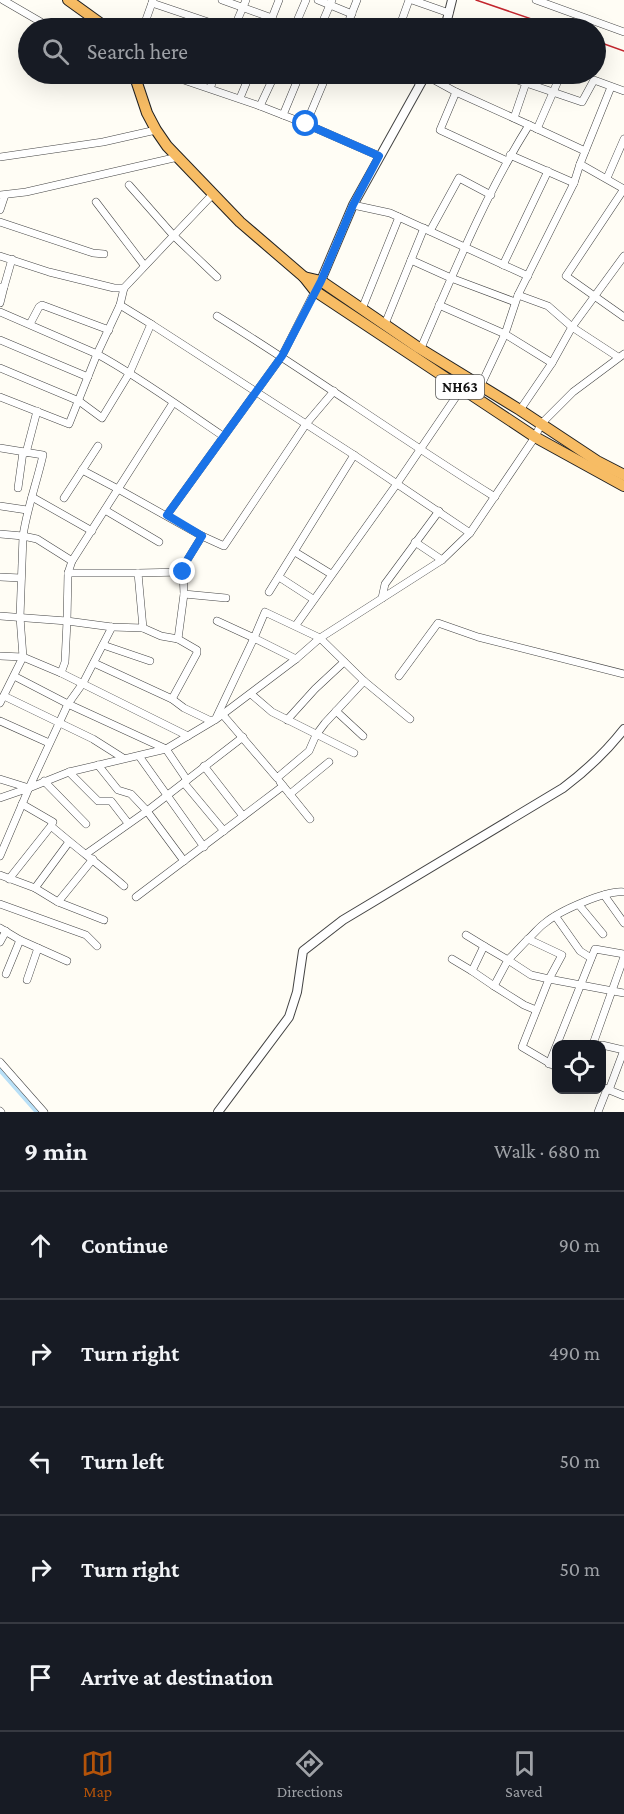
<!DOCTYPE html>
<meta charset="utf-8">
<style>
body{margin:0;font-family:"Crimson Pro",serif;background:#242831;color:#f1f3f6}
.controls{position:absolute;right:18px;bottom:18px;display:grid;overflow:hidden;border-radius:12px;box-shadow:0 6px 24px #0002}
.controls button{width:54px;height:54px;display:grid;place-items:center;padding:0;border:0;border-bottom:2px solid #363941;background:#171b24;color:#f1f3f6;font:30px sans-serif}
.stop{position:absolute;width:18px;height:18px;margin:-14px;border:4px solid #1a73e8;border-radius:50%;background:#fff}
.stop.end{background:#1a73e8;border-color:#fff;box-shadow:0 2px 6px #0008}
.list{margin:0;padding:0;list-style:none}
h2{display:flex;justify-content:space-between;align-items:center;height:78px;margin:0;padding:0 24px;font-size:26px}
h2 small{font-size:20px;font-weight:400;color:#9ea1a6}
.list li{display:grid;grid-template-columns:39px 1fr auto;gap:18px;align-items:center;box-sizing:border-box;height:108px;padding:0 24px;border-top:2px solid #363941}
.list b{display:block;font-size:22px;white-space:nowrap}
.list em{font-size:20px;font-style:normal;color:#9ea1a6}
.icon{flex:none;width:33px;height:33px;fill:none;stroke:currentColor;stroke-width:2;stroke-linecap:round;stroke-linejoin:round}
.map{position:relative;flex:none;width:624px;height:1112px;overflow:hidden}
.search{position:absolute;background:#171b24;box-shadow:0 6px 24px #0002;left:18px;right:18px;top:18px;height:66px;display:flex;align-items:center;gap:15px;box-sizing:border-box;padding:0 21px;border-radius:33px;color:#9ea1a6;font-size:22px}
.sheet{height:618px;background:#171b24}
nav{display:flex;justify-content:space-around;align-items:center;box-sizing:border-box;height:84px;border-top:2px solid #363941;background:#171b24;font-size:16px;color:#9ea1a6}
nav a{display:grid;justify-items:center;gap:3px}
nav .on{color:#b45309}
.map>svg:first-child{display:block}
</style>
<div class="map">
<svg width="624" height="1112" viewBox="0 0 624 1112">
<rect width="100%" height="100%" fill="#fffdf5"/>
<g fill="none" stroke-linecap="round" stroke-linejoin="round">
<path stroke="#b9e0f7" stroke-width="6" d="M 0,1069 L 38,1112"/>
<defs>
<g id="minor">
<path d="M 3,0 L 46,25 L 55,28"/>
<path d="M 222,0 L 272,18"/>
<path d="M 318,0 L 352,14"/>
<path d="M 412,0 L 449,13"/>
<path d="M 536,0 L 624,32"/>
<path d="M 152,3 L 226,28"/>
<path d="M 71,28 L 101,24"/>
<path d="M 143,28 L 153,0"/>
<path d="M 234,28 L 246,0"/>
<path d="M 268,28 L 279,0"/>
<path d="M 294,28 L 306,0"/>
<path d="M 320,28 L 332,0"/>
<path d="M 346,28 L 357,0"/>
<path d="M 399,28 L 409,0"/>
<path d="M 166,74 L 260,106"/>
<path d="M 275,74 L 260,106 L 283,115"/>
<path d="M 300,74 L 283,115 L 306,124 L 327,74"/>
<path d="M 402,74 L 421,83"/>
<path d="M 500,74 L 582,102 L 594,80 L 624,91"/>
<path d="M 210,88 L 216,74"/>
<path d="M 456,92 L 440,130 L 507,161"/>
<path d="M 240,98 L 250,74"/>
<path d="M 514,118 L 529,74"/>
<path d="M 306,124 L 379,156"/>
<path d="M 529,125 L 585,151"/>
<path d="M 537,129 L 561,74"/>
<path d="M 510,155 L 574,183 L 580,164 L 624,189"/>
<path d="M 0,157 L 103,142 L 156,130"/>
<path d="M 580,164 L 611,87"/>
<path d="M 607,178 L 624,139"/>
<path d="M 129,185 L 173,235 L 217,277"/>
<path d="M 624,189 L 566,276 L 624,317"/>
<path d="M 0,195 L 26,192 L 178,157"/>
<path d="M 96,202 L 144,265"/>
<path d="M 353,205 L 390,213 L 528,276"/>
<path d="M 0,210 L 5,195"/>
<path d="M 0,222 L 93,253 L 104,254"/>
<path d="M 430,231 L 459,178 L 491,195"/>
<path d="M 0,256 L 49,272 L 114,288 L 124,288 L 213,194"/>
<path d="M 411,260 L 451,278 L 515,302"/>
<path d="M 503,265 L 548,171"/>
<path d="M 0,287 L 4,287 L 12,259"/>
<path d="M 518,295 L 548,306 L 572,327 L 618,357"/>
<path d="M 0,303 L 4,287"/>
<path d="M 120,305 L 151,324 L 354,455 L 470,533"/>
<path d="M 439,305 L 505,334 L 552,363"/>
<path d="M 362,309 L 399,217"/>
<path d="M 0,312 L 97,354 L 120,305 L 124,288"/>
<path d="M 217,316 C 311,374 401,439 495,497"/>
<path d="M 30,324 L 39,307 L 42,305 L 109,330"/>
<path d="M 385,324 L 424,228"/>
<path d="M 0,340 L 88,377"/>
<path d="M 421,348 C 454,272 485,195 529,125 L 456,92 L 425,75"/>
<path d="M 0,368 L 79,401 L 102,418 L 130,372 L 151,324"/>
<path d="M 481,385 L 505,334 L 518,295 L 574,183"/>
<path d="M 0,397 L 69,424 L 97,354 C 141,378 181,408 223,436"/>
<path d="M 173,403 L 118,489 L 202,536 L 224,546 L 306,424 L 334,391"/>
<path d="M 520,410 L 552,363 L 572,327 L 624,256"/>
<path d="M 0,448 L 43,455 C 37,482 27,508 23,536 L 0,534"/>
<path d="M 26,453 L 37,411"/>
<path d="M 82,470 L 118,489 L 72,561 L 68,573 L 67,621 L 112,627 L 143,628 L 138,573 L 183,572 L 186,562 L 202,536"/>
<path d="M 18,488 L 23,452"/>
<path d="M 32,497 L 92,531"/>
<path d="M 64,498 L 98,446"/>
<path d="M 0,506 L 27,510"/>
<path d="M 105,510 L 159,542"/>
<path d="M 167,515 L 282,356 L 315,291"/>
<path d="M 415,542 L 442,560"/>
<path d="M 295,552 L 331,574"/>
<path d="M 183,572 L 184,594 L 226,598"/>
<path d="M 68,573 L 138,573"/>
<path d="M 0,577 L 21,578"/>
<path d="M 279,577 L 313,599"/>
<path d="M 269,592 L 354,455"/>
<path d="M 382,598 L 385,584 L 439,511"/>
<path d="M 0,616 L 67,621 L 65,662 L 61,673"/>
<path d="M 217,621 L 254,638 L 265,612 L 320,638 L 364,681 L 325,723 L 316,735 L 309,751 L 277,778 L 223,715"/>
<path d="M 296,625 L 396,485 L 462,388"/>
<path d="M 112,627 L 83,683 L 68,704 L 29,788 L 69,772 L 166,749 L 213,721"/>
<path d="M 143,628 L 161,636 L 178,639 L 197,650 L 197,653 L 172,699"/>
<path d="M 178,639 L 184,594"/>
<path d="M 103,645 L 150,661"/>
<path d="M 0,656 L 23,657 L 61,673 L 188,736"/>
<path d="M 94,663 L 172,699 L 184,708 L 209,720 L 215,720 L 296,659 L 320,638 L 442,560 L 470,533 L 535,437 L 541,424 L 573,392 L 624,354"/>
<path d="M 14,676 L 68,704 L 166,749 L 187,780"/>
<path d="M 399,676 L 438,623 L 478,637 L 624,674"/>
<path d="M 364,681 L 410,719"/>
<path d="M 251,694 L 272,712 L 354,753"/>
<path d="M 4,696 L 93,739 L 123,758"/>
<path d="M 0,703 L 23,657 L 20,617 L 23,536 L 37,539 L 72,561"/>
<path d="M 336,711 L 363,736"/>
<path d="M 216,718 L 254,638 L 296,659"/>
<path d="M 287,720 L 315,689 L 344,662"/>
<path d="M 0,721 L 49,743"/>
<path d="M 139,756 L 204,847"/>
<path d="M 98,765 L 118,790 L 131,794 L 147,811 L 184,861"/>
<path d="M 204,766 L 243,816"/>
<path d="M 69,772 L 98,801 L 111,801 L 128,823"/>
<path d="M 0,779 L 29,788"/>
<path d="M 44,781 L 86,824"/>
<path d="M 280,782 L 310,819"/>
<path d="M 184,783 L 224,831"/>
<path d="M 290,794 L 329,762"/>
<path d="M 0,798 L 29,788 L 0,856"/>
<path d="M 22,804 L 53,822 L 51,826 C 75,847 100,865 124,886"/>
<path d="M 86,854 L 147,811 L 243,737"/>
<path d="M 0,875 L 35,888 L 58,902 L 104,920"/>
<path d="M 9,879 L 51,826"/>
<path d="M 35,888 L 69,842"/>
<path d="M 604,895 L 624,923"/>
<path d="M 136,897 L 283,786"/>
<path d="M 58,902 L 93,859"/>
<path d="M 0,904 L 86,935 L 97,946"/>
<path d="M 579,905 L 603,934"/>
<path d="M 556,917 L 580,951 L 591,958"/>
<path d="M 0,928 L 20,940 L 67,961"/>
<path d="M 466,935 L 484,946"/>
<path d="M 528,939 C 534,934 539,927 545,923 C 559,911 606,890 624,892"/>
<path d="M 0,942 L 6,931"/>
<path d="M 452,959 L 472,971"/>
<path d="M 6,974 L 20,940"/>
<path d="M 27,980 L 38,948"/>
<path d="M 494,986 L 524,1005 L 536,1010"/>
<path d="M 593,1044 L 624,957"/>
<path d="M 602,1045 L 624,1050"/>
<path d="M 0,1062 L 44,1112"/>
<path d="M 549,1064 L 595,949 L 624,954"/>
<path d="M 556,1067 L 522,1047 L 549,979 L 531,975 L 508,960 L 494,986 L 472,971 L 484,946 L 508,960 L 528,939 L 562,955 L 549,979 L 624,993"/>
<path d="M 602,1087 L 624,1096"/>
<path d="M 609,1090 L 624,1050"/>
<path d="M 0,1111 L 1,1112"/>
<path d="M 598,1112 L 607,1089"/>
</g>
<g id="tertiary">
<path d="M 445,28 L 452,0"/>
<path d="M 319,285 L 353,205 L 426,74"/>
<path d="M 218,1112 L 289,1017 L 297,992 L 303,951 L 343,920 L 563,788 C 587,770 606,752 624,729"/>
</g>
<g id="trunk">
<path d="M 68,0 L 107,28"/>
<path d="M 134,74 L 147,113 L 156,130 L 167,146 L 240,222 L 304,277 L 315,291 L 535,437 L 624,486"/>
<path d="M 304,277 L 321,281 L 419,348 L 520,410 L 597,461 L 624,475"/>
</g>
</defs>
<use href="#minor" stroke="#444" stroke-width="8"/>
<use href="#tertiary" stroke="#444" stroke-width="10"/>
<use href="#trunk" stroke="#222" stroke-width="12"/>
<use href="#minor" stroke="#fff" stroke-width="7"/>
<use href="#tertiary" stroke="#fff" stroke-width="8"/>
<use href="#trunk" stroke="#f7bc64" stroke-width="10"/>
<g stroke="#c4262e" stroke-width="1.5">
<path d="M 476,0 L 558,28"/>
<path d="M 596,41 L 624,51"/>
</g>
</g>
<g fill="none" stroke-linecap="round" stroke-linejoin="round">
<path stroke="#1a73e8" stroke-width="8" d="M 183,572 L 186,562 L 202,536 L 167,515 L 282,356 L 321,281 L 353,205 L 379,156 L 306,124"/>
</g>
<g text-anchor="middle" stroke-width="6" stroke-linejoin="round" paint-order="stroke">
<rect fill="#fff" stroke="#585858" stroke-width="1.5" x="436" y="375" width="48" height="24" rx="4.5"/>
<g font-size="15" font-weight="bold" fill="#111">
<text x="460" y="392">NH63</text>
</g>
</g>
</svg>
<div class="controls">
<button><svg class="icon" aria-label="locate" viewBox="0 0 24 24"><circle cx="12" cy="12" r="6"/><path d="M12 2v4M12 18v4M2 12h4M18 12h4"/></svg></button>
</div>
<div class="stop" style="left:306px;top:124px"></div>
<div class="stop end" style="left:183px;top:572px"></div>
<div class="search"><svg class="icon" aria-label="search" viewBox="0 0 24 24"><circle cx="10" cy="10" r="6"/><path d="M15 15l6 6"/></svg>Search here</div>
</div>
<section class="sheet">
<h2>9 min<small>Walk · 680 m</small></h2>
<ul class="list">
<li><svg class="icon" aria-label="ahead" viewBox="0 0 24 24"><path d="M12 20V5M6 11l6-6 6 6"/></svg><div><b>Continue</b></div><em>90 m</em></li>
<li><svg class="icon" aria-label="right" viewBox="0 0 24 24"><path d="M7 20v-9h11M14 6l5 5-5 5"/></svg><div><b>Turn right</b></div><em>490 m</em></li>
<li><svg class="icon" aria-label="left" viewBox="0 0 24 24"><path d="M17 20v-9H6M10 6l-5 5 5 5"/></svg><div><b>Turn left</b></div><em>50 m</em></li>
<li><svg class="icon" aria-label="right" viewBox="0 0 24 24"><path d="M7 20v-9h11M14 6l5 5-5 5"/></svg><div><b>Turn right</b></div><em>50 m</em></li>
<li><svg class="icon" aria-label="arrive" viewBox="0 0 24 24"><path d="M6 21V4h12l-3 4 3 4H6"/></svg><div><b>Arrive at destination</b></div></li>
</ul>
</section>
<nav>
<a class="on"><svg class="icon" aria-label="map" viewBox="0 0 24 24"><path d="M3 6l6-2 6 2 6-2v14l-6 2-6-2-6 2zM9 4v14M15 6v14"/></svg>Map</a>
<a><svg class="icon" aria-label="directions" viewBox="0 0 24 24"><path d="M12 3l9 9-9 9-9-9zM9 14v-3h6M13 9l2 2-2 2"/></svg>Directions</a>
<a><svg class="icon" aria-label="saved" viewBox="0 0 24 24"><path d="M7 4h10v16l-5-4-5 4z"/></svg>Saved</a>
</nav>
